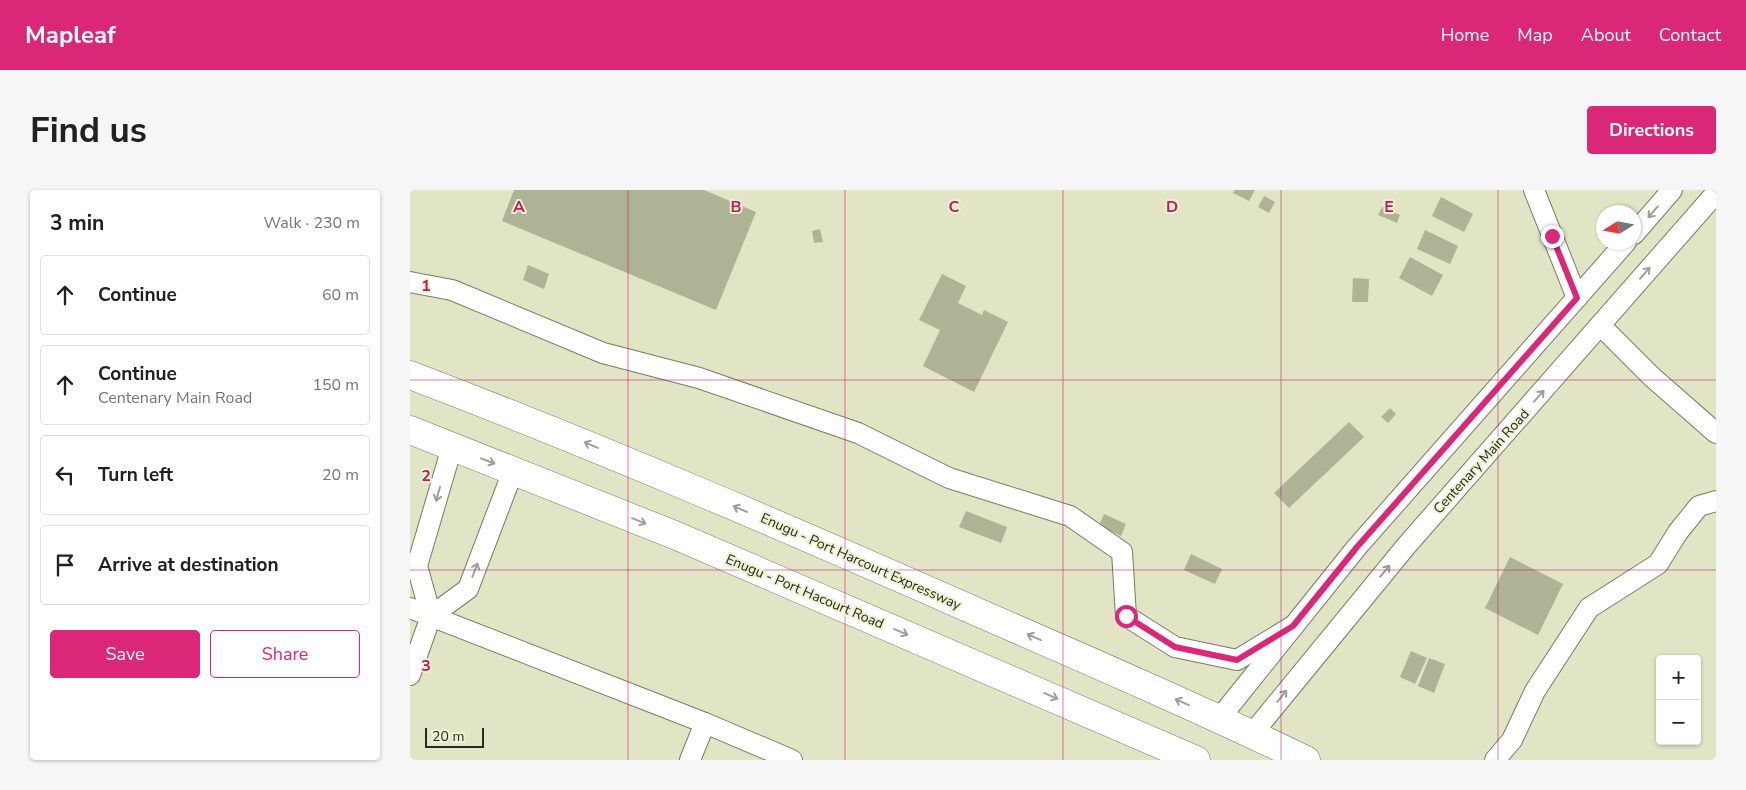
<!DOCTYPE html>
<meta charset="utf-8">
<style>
body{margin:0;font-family:"Nunito Sans",sans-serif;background:#f6f6f6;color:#202124}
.controls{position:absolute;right:15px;bottom:15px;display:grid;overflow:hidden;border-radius:5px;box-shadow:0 1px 4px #0004}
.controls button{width:45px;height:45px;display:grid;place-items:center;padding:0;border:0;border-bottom:1px solid #e0e0e0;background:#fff;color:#202124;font:25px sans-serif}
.compass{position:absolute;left:1186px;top:15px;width:45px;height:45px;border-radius:50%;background:#fff;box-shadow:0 1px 4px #0004;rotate:259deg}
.scale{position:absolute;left:15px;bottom:12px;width:59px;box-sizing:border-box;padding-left:5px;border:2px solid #28291e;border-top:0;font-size:14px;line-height:18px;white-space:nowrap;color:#28291e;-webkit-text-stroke:4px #eef2d3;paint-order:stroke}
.stop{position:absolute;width:15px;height:15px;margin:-11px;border:4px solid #db2777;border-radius:50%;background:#fff}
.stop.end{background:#db2777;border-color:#fff;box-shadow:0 1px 5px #0008}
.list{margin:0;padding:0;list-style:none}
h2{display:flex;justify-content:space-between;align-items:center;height:65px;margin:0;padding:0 20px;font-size:21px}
h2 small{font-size:16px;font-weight:400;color:#757577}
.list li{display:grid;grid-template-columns:32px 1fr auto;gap:15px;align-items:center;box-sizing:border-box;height:80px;margin:0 10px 10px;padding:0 10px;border:1px solid #e0e0e0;border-radius:5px}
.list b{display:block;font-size:19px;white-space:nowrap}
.list p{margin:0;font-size:16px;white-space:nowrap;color:#757577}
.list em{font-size:16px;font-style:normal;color:#757577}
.actions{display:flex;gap:10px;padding:15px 20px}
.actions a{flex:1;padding:11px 0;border:1px solid #db2777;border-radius:5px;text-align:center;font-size:18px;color:#db2777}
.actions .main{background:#db2777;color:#fff}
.icon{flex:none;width:28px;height:28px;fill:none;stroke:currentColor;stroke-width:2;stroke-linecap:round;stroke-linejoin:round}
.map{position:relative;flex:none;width:1306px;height:570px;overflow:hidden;border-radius:5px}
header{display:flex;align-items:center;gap:30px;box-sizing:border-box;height:70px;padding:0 25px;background:#db2777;color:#fff}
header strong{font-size:24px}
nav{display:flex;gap:28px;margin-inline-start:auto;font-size:18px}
.intro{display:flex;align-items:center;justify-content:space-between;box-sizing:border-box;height:120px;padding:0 30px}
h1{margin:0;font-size:35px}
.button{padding:12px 22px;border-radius:5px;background:#db2777;color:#fff;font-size:18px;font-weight:700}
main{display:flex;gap:30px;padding:0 30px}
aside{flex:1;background:#fff;border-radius:5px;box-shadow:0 1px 4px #0004}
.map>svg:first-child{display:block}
</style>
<header>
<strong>Mapleaf</strong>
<nav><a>Home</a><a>Map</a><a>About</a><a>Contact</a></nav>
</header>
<div class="intro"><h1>Find us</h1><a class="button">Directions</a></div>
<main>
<aside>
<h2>3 min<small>Walk · 230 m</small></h2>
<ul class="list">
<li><svg class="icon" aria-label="ahead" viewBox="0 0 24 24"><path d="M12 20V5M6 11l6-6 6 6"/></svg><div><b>Continue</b></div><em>60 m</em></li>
<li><svg class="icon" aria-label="ahead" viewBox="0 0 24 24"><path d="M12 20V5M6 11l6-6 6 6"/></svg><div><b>Continue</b><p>Centenary Main Road</p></div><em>150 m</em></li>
<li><svg class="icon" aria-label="left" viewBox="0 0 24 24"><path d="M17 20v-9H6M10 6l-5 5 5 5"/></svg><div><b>Turn left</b></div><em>20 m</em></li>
<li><svg class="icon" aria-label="arrive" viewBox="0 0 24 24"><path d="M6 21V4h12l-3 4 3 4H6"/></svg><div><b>Arrive at destination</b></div></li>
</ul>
<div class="actions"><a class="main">Save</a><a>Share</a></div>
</aside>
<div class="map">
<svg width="1306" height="570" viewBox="0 0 1306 570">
<rect width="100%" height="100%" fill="#e1e5c6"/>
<g fill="#afb396">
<path d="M 104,0 L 294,0 L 346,22 L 306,120 L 92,31 Z"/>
<path d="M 825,0 L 845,0 L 839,11 L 823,3 Z"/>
<path d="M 854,6 L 865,12 L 859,23 L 848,17 Z"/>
<path d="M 1031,7 L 1063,24 L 1054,42 L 1022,26 Z"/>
<path d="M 972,17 L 990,25 L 987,33 L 968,25 Z"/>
<path d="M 410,39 L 413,52 L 404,53 L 402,41 Z"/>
<path d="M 1015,40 L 1048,56 L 1040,74 L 1007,59 Z"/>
<path d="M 1000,67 L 1033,85 L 1022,106 L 989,88 Z"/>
<path d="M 118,75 L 139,84 L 134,99 L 113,90 Z"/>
<path d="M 532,84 L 556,96 L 548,113 L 572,125 L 574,120 L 598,132 L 564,202 L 513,176 L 530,140 L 509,130 Z"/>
<path d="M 943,88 L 959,89 L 958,112 L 942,112 Z"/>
<path d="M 980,218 L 986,224 L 978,233 L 971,227 Z"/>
<path d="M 939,232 L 954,247 L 879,318 L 864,303 Z"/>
<path d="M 556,321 L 597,337 L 591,353 L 549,337 Z"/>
<path d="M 694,324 L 716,334 L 711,346 L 689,336 Z"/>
<path d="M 781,364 L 812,379 L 805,394 L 774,380 Z"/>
<path d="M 1100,367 L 1153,394 L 1128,445 L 1075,418 Z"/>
<path d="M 1001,461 L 1017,468 L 1005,494 L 990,487 Z"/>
<path d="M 1019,468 L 1035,474 L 1024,503 L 1008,496 Z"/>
</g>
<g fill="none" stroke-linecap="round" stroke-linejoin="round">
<defs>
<g id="minor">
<path d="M 1124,0 L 1167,108"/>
<path d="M 1224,44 L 1262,0"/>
<path d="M 0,92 L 42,100 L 193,163 L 289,188 L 448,243 L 539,288 L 660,326 L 712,362 L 716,426 L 765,457 L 827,470 L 883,436"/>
<path d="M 1190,135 L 1241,186 L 1306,243"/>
<path d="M 0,418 L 295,533 L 280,570"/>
<path d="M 21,426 L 7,376 L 42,257"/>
<path d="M 0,485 L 21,426 L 58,399 L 103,281"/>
<path d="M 809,529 L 947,357 L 1216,52"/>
<path d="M 295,533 L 382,570"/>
<path d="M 842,544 L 997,355 L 1306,3"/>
<path d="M 1085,570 L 1102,550 L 1125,501 L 1179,418 L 1248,374 L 1268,342 L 1289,316 L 1306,311"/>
</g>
<g id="highway">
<path d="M 0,185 C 194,259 384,341 574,425 C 682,472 790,519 896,570"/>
<path d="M 0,240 L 267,346 L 786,570"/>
</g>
</defs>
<use href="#minor" stroke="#797c60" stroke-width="22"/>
<use href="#highway" stroke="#797c60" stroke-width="29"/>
<use href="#minor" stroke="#fff" stroke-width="20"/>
<use href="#highway" stroke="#fff" stroke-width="28"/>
</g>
<defs><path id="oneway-shaft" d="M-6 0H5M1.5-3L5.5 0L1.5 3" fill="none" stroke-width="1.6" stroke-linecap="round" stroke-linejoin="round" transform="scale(1.25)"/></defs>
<g stroke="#9e9f9a">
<use href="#oneway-shaft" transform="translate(1243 22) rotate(131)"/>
<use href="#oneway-shaft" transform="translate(1235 83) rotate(-49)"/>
<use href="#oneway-shaft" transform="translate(1129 206) rotate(-48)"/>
<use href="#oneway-shaft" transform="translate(181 255) rotate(-157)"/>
<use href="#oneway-shaft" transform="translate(78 271) rotate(21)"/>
<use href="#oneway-shaft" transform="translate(28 304) rotate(106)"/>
<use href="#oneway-shaft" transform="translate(330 319) rotate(-157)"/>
<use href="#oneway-shaft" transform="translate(229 331) rotate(22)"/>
<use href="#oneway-shaft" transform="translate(65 380) rotate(-69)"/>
<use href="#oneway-shaft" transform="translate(975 381) rotate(-50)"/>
<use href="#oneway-shaft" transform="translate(491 442) rotate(23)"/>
<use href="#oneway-shaft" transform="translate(624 447) rotate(-156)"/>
<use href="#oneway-shaft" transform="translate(641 506) rotate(24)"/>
<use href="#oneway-shaft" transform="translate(872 506) rotate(-51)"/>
<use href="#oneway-shaft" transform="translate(772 512) rotate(-156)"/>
</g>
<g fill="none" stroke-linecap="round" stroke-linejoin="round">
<path stroke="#db2777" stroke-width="6" d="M 716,426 L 765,457 L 827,470 L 883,436 L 947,357 L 1167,108 L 1142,46"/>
</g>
<path fill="none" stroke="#c2185b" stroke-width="1" stroke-opacity="0.55" d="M 218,0 L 218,570M 435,0 L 435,570M 653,0 L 653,570M 871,0 L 871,570M 1088,0 L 1088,570M 0,190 L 1306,190M 0,380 L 1306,380"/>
<g text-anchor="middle" stroke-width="4" stroke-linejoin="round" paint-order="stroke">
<g font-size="14" fill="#28291e" stroke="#eef2d3">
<text transform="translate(1071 271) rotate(-48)" y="5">Centenary Main Road</text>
<text transform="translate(451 371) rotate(24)" y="5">Enugu - Port Harcourt Expressway</text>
<text transform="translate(395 401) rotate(23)" y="5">Enugu - Port Hacourt Road</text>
</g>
</g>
<g font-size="16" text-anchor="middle" font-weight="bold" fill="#c2185b" stroke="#eef2d3" stroke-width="4" stroke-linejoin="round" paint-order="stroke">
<text x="109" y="22">A</text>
<text x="326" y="22">B</text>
<text x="544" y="22">C</text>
<text x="762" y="22">D</text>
<text x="979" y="22">E</text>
<text x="16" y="101">1</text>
<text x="16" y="291">2</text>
<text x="16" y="481">3</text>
</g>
</svg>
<div class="controls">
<button>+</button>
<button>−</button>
</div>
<svg class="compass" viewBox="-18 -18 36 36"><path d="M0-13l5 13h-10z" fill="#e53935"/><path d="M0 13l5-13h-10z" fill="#757577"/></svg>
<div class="scale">20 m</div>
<div class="stop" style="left:716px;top:426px"></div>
<div class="stop end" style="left:1142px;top:46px"></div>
</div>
</main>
